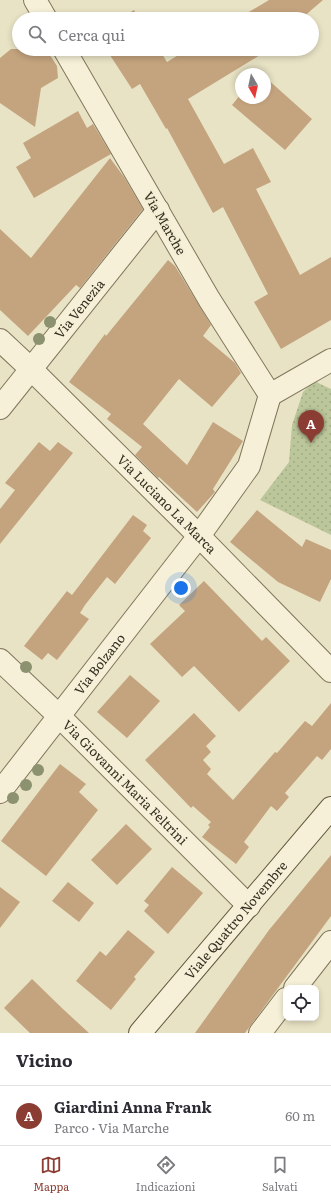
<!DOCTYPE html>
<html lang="it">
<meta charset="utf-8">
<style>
body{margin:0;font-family:Literata,serif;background:#f7f7f7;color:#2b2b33}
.controls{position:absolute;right:12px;bottom:12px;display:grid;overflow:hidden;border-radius:8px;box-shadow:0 2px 6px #0003}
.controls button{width:36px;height:36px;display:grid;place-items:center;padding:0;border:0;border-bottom:1px solid #e1e1e2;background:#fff;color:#2b2b33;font:20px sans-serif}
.compass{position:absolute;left:235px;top:68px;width:36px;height:36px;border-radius:50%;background:#fff;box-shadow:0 2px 6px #0003;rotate:171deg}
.you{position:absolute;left:181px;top:588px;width:14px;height:14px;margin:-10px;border:3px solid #fff;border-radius:50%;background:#1a73e8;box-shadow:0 0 0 6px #1a73e833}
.badge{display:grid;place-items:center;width:26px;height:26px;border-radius:50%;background:#8b3d33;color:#fff;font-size:13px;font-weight:700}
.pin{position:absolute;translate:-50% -33px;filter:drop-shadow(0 1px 2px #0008)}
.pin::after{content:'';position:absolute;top:21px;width:14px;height:12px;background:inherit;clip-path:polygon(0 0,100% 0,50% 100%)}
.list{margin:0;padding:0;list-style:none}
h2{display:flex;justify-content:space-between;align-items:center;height:52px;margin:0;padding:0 16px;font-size:17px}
h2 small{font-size:13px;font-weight:400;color:#7c7c81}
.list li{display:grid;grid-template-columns:26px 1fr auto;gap:12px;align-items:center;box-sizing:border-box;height:60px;padding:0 16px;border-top:1px solid #e1e1e2}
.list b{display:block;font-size:15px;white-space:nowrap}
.list p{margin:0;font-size:13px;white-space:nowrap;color:#7c7c81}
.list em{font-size:13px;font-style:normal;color:#7c7c81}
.icon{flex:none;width:22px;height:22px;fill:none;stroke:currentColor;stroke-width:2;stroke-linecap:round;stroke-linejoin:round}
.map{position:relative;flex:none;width:331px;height:1033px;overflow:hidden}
.search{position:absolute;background:#fff;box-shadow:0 2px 6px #0003;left:12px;right:12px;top:12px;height:44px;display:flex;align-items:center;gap:10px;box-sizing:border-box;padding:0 14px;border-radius:22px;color:#7c7c81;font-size:15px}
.sheet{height:112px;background:#fff}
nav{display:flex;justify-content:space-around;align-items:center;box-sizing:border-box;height:56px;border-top:1px solid #e1e1e2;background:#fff;font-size:11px;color:#7c7c81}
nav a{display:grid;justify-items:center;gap:2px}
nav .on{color:#8b3d33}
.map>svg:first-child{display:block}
</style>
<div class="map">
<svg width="331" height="1033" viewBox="0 0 331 1033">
<defs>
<pattern id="park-dots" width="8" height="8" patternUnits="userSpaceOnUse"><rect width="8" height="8" fill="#bbc69a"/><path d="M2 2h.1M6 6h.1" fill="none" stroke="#a1aa84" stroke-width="1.8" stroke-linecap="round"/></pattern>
</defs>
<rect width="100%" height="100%" fill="#e9e3c5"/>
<path fill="url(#park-dots)" d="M 314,381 L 331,389 L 331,535 L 260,500 L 289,462 L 292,425 L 303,392 Z"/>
<g fill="#c4a47e">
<path d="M 269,0 L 323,0 L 301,19 L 237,19 Z"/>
<path d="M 134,10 L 139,19 L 119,19 Z"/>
<path d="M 11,49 L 46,49 L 57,66 L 58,78 L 41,88 L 35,127 L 0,103 L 0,58 Z"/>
<path d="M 106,49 L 159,49 L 167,62 L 188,49 L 270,49 L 188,99 L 224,164 L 253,148 L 271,182 L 256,189 L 300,275 L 331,257 L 331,320 L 281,349 L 254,302 L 268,294 L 223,207 L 213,213 L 167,128 L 166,129 L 140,84 L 132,89 Z"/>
<path d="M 265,77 L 312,119 L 285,150 L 232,105 L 241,94 L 241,98 L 265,98 Z"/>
<path d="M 78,111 L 87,128 L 93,124 L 111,154 L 34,198 L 16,167 L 31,158 L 23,143 Z"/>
<path d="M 110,158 L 124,177 L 143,209 L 80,288 L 76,285 L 28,336 L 0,310 L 0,229 L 31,258 Z"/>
<path d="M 168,260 L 175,266 L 211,325 L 203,336 L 235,363 L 241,373 L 212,407 L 179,379 L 143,424 L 187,465 L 213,422 L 243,441 L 213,489 L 215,492 L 197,512 L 159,477 L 158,478 L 135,455 L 142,447 L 107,419 L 111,414 L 69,382 L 105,334 L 106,336 Z"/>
<path d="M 39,442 L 50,451 L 58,442 L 73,453 L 0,544 L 0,509 L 15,490 L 5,483 Z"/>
<path d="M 257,510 L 302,547 L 306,539 L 331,550 L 331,579 L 320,602 L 278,582 L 230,542 Z"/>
<path d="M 133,515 L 147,525 L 143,531 L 151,538 L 115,584 L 107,577 L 85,605 L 80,613 L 89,619 L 57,660 L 48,653 L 42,660 L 24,646 L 67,591 L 72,595 Z"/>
<path d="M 204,581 L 262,641 L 266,637 L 290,661 L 239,712 L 194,666 L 182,677 L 150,644 L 185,611 L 179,605 Z"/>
<path d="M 130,675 L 160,701 L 127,738 L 97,712 Z"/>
<path d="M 331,703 L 331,749 L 322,760 L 317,756 L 285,793 L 289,797 L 277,811 L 271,806 L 244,842 L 249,847 L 236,864 L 202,837 L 210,827 L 208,825 L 211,822 L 193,806 L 191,808 L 145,760 L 194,713 L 216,736 L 206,746 L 211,752 L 203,760 L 211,769 L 207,774 L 233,800 L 275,752 L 277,753 L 305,721 L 312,726 Z"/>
<path d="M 60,764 L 86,784 L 79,792 L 98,810 L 46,876 L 1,841 Z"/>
<path d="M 126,824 L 152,849 L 117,885 L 91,860 Z"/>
<path d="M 331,855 L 331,916 L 245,1033 L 195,1033 L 269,930 Z"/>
<path d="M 172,867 L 203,893 L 168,934 L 144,911 L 149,905 L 144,901 Z"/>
<path d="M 68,882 L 94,903 L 79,922 L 52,901 Z"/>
<path d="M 0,887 L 20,902 L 0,928 Z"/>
<path d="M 128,930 L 155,952 L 134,977 L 136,979 L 111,1010 L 76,981 L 100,951 L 106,956 Z"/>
<path d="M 32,979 L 64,1010 L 89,1033 L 30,1033 L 4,1008 Z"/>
</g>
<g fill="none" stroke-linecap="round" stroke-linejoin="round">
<defs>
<g id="minor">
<path d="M 35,0 L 46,19"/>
<path id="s1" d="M 0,340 L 31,369 L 199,536 L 331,671"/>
<path d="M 270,395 L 331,360"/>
<path id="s2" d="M 0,408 L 158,210"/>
<path id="s3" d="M 0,660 L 59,716 L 249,906"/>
<path id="s4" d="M 0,792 L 199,536 L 249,466 L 270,395 L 209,299 L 64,49"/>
<path d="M 295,988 L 331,942"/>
<path d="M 260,1033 L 286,999"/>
</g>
<g id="secondary">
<path id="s5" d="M 140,1033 L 331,808"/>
</g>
</defs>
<use href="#minor" stroke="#82755d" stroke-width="24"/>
<use href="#secondary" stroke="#645740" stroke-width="24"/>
<use href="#minor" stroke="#f5f0d7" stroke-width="22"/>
<use href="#secondary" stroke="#f5f0d7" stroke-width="22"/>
</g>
<g fill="#8c916f">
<circle cx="50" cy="322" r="6"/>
<circle cx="39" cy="339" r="6"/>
<circle cx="26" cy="667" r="6"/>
<circle cx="38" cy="770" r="6"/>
<circle cx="26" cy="785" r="6"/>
<circle cx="13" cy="798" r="6"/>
</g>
<g text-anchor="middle" stroke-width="3.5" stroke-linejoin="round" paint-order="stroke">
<g font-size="13" fill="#342c1f" stroke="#f1edd3">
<text transform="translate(165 223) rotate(60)" y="5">Via Marche</text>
<text dy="5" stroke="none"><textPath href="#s2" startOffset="127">Via Venezia</textPath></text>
<text dy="5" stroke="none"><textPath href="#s1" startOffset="234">Via Luciano La Marca</textPath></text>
<text dy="5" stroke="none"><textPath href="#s4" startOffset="162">Via Bolzano</textPath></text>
<text dy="5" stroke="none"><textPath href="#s3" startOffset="175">Via Giovanni Maria Feltrini</textPath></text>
<text dy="5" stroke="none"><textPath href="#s5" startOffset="148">Viale Quattro Novembre</textPath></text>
</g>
</g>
</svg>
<div class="controls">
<button><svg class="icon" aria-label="locate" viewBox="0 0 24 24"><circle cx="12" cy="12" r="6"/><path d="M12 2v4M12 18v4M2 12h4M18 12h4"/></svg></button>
</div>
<svg class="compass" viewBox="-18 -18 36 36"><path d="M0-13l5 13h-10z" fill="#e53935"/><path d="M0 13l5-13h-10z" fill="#7c7c81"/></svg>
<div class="you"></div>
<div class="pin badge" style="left:311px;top:443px">A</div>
<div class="search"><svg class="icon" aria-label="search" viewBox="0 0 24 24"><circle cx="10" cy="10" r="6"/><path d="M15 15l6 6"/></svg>Cerca qui</div>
</div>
<section class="sheet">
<h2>Vicino<small></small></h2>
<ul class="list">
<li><span class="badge">A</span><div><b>Giardini Anna Frank</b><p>Parco · Via Marche</p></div><em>60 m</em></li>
</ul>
</section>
<nav>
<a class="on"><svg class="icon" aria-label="map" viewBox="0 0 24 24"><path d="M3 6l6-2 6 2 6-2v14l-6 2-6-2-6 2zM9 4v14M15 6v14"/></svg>Mappa</a>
<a><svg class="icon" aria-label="directions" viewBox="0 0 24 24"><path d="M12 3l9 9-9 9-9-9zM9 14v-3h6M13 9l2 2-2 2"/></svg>Indicazioni</a>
<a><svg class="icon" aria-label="saved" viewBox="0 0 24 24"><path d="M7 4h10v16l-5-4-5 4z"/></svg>Salvati</a>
</nav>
